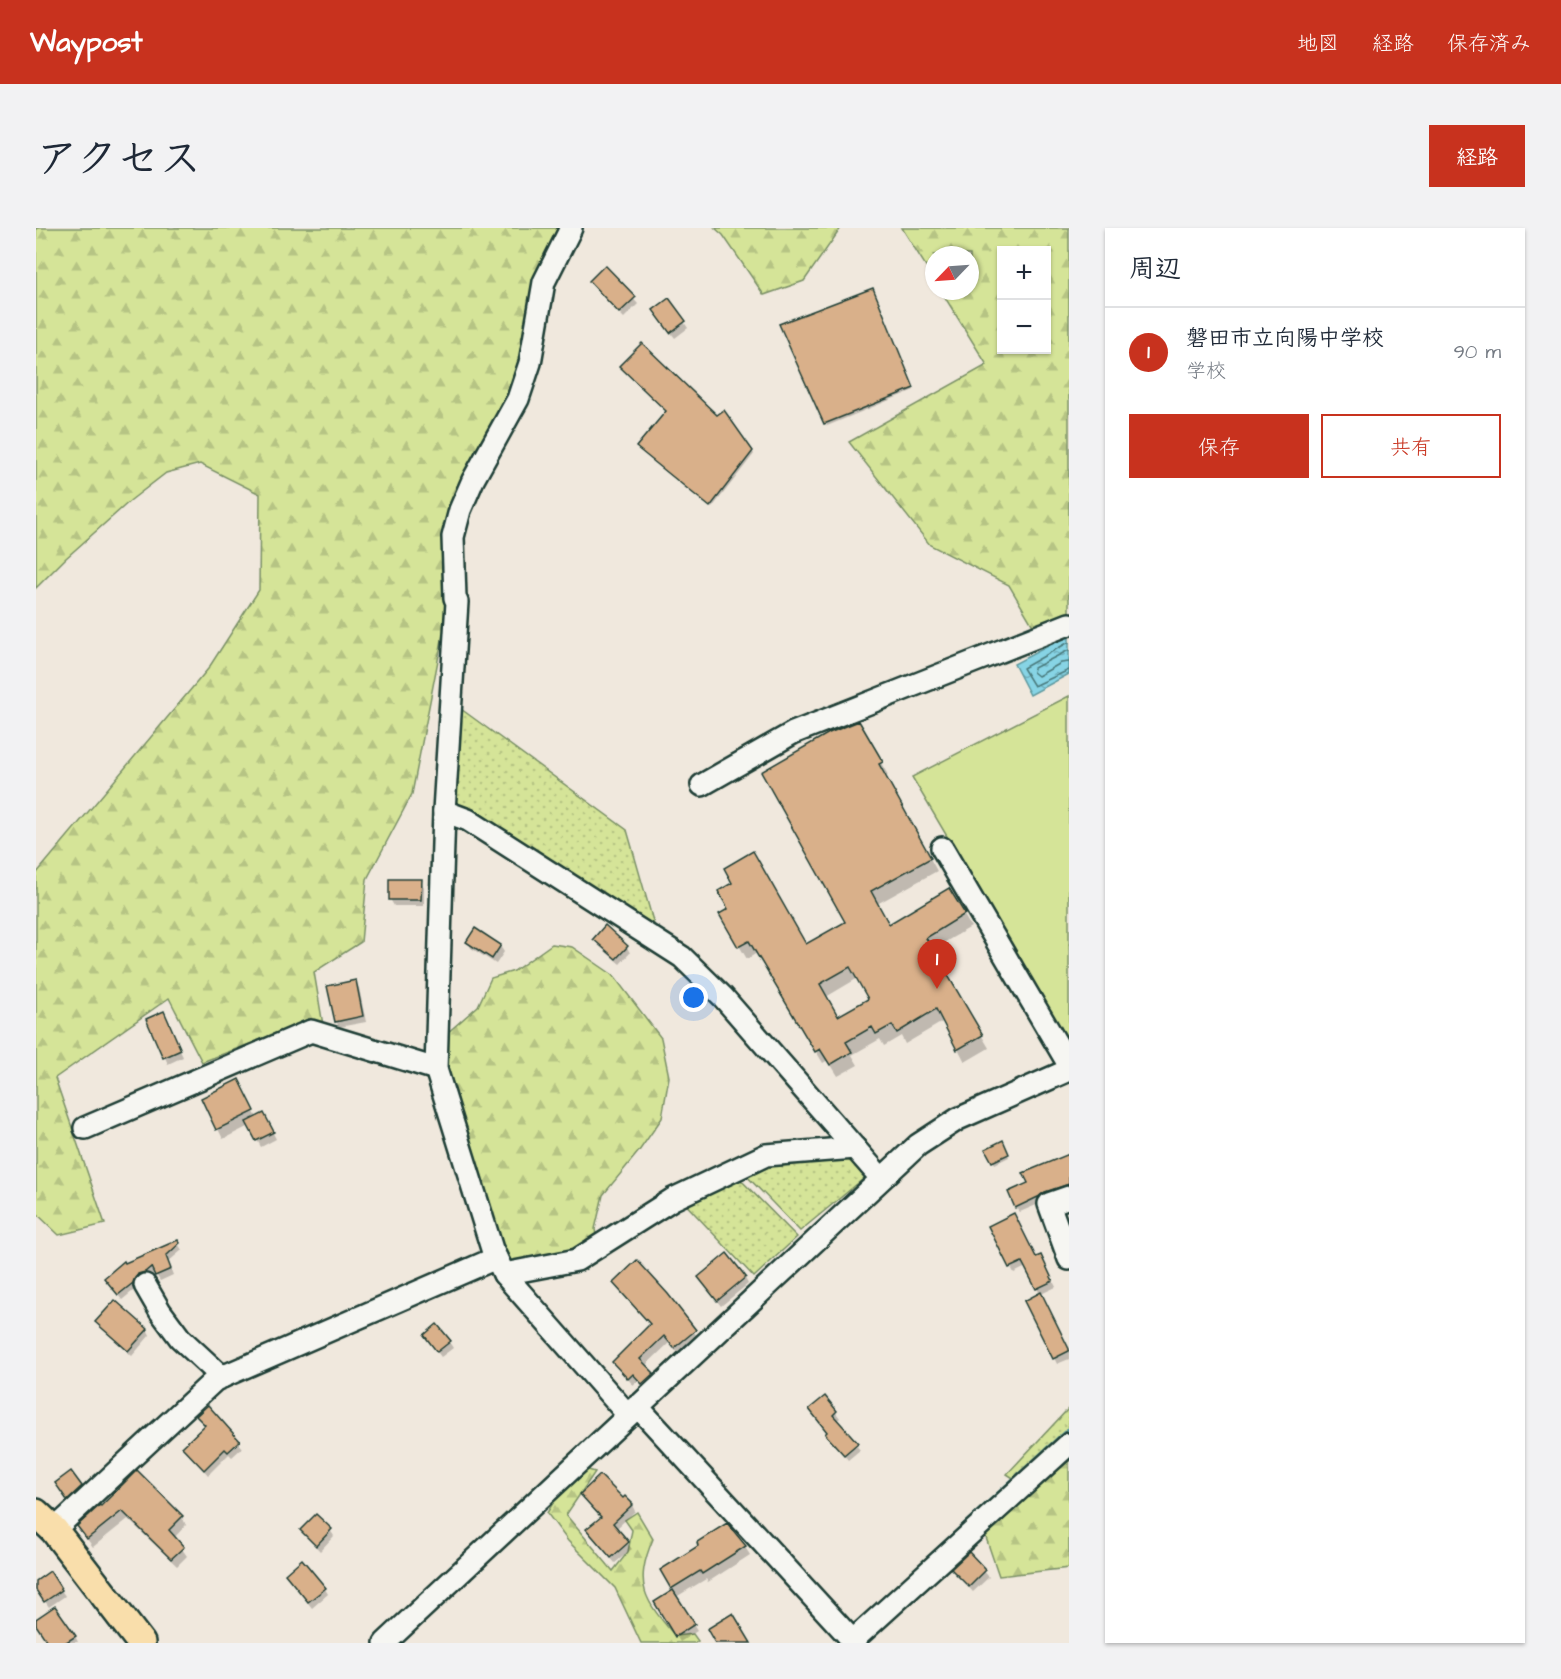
<!DOCTYPE html>
<html lang="ja">
<meta charset="utf-8">
<style>
body{margin:0;font-family:"Architects Daughter","Klee One",sans-serif;background:#f2f2f3;color:#1f2937}
.controls{position:absolute;right:18px;top:18px;display:grid;overflow:hidden;border-radius:0px;box-shadow:0 2px 4px #0004}
.controls button{width:54px;height:54px;display:grid;place-items:center;padding:0;border:0;border-bottom:2px solid #e0e1e3;background:#fff;color:#1f2937;font:30px sans-serif}
.compass{position:absolute;left:889px;top:18px;width:54px;height:54px;border-radius:50%;background:#fff;box-shadow:0 2px 4px #0004;rotate:245deg}
.you{position:absolute;left:658px;top:770px;width:21px;height:21px;margin:-15px;border:4px solid #fff;border-radius:50%;background:#1a73e8;box-shadow:0 0 0 9px #1a73e833}
.badge{display:grid;place-items:center;width:39px;height:39px;border-radius:50%;background:#c8321e;color:#fff;font-size:20px;font-weight:700}
.pin{position:absolute;translate:-50% -50px;filter:drop-shadow(0 2px 3px #0008)}
.pin::after{content:'';position:absolute;top:32px;width:21px;height:18px;background:inherit;clip-path:polygon(0 0,100% 0,50% 100%)}
.list{margin:0;padding:0;list-style:none}
h2{display:flex;justify-content:space-between;align-items:center;height:78px;margin:0;padding:0 24px;font-size:26px}
h2 small{font-size:20px;font-weight:400;color:#747a83}
.list li{display:grid;grid-template-columns:39px 1fr auto;gap:18px;align-items:center;box-sizing:border-box;height:90px;padding:0 24px;border-top:2px solid #e0e1e3}
.list b{display:block;font-size:22px;white-space:nowrap}
.list p{margin:0;font-size:20px;white-space:nowrap;color:#747a83}
.list em{font-size:20px;font-style:normal;color:#747a83}
.actions{display:flex;gap:12px;padding:18px 24px}
.actions a{flex:1;padding:14px 0;border:2px solid #c8321e;border-radius:0px;text-align:center;font-size:21px;color:#c8321e}
.actions .main{background:#c8321e;color:#fff}
.map{position:relative;flex:none;width:1033px;height:1415px;overflow:hidden;border-radius:0px}
header{display:flex;align-items:center;gap:36px;box-sizing:border-box;height:84px;padding:0 30px;background:#c8321e;color:#fff}
header strong{font-size:28px}
nav{display:flex;gap:33px;margin-inline-start:auto;font-size:21px}
.intro{display:flex;align-items:center;justify-content:space-between;box-sizing:border-box;height:144px;padding:0 36px}
h1{margin:0;font-size:42px}
.button{padding:15px 27px;border-radius:0px;background:#c8321e;color:#fff;font-size:21px;font-weight:700}
main{display:flex;gap:36px;padding:0 36px}
aside{flex:1;background:#fff;border-radius:0px;box-shadow:0 2px 4px #0004}
.map>svg:first-child{display:block}
</style>
<header>
<strong>Waypost</strong>
<nav><a>地図</a><a>経路</a><a>保存済み</a></nav>
</header>
<div class="intro"><h1>アクセス</h1><a class="button">経路</a></div>
<main>
<div class="map">
<svg width="1033" height="1415" viewBox="0 0 1033 1415">
<defs>
<pattern id="grass-dots" width="8" height="8" patternUnits="userSpaceOnUse" patternTransform="scale(1.5)"><rect width="8" height="8" fill="#d5e498"/><path d="M2 2h.1M6 6h.1" fill="none" stroke="#b6c484" stroke-width="1.8" stroke-linecap="round"/></pattern>
<pattern id="forest-firs" width="22" height="20" patternUnits="userSpaceOnUse" patternTransform="scale(1.5)"><rect width="22" height="20" fill="#d5e498"/><path d="M5 1l3.5 6h-7zM16 11l3.5 6h-7z" fill="#b6c484"/></pattern>
<pattern id="water-ripples" width="26" height="14" patternUnits="userSpaceOnUse" patternTransform="scale(1.5)"><rect width="26" height="14" fill="#87d4e5"/><path d="M2 4q2-2 4 0t4 0M15 11q2-2 4 0t4 0" fill="none" stroke="#6eadba"/></pattern>
</defs>
<rect width="100%" height="100%" fill="#f0e8dd"/>
<filter id="ink" filterUnits="userSpaceOnUse"><feTurbulence type="fractalNoise" baseFrequency=".0167" numOctaves="2"/><feDisplacementMap in="SourceGraphic" scale="12" xChannelSelector="R" yChannelSelector="G"/><feConvolveMatrix kernelMatrix="1 2 1 2 8 2 1 2 1" color-interpolation-filters="sRGB"/></filter>
<g filter="url(#ink)">
<g fill="url(#grass-dots)" stroke="#7a9066" stroke-width="1.5">
<path d="M 414,473 L 591,602 L 623,714 L 408,583 Z"/>
<path d="M 819,920 L 838,942 L 764,1003 L 703,940 Z"/>
<path d="M 696,943 L 761,1009 L 718,1049 L 643,969 Z"/>
<path d="M 1033,1180 L 1033,1214 L 988,1257 L 971,1246 Z"/>
</g>
<g fill="url(#forest-firs)" stroke="#7a9066" stroke-width="1.5" fill-rule="evenodd">
<path d="M 0,0 L 540,0 L 506,61 L 489,149 L 437,252 L 376,566 L 331,651 L 325,714 L 278,744 L 287,797 L 237,807 L 166,834 L 133,770 L 19,850 L 69,996 L 23,1007 L 0,985 L 0,646 L 172,441 L 223,362 L 224,266 L 164,236 L 130,245 L 95,272 L 30,330 L 0,360 Z"/>
<path d="M 679,0 L 805,0 L 768,53 L 728,67 L 687,7 Z"/>
<path d="M 866,0 L 1033,0 L 1033,399 L 1003,408 L 973,357 L 894,317 L 813,214 L 951,137 L 905,63 L 934,63 L 934,27 L 898,27 L 898,51 ZM 966,22 L 1011,22 L 1011,122 L 966,122 Z"/>
<path d="M 516,716 L 536,719 L 577,747 L 625,810 L 633,849 L 626,890 L 603,923 L 567,967 L 559,1001 L 562,1020 L 468,1046 L 401,814 L 442,778 L 455,750 L 478,743 Z"/>
<path d="M 1033,1216 L 1033,1340 L 963,1348 L 945,1295 Z"/>
<path d="M 549,1241 L 559,1244 L 530,1287 L 577,1343 L 592,1324 L 596,1302 L 589,1292 L 601,1284 L 617,1311 C 597,1358 609,1372 639,1408 L 657,1406 L 662,1413 L 659,1415 L 605,1415 L 579,1360 L 532,1313 L 511,1285 L 518,1273 Z"/>
</g>
<path fill="#d5e498" stroke="#7a9066" stroke-width="1.5" d="M 1033,468 L 1033,815 L 876,549 Z"/>
<path fill="url(#water-ripples)" stroke="#5d989e" stroke-width="1.5" d="M 1033,407 L 1033,446 L 994,467 L 978,436 Z"/>
<g fill="#0003" fill-rule="evenodd">
<path d="M 569,39 L 602,76 L 588,90 L 558,59 Z"/>
<path d="M 838,65 L 878,162 L 791,198 L 745,96 Z"/>
<path d="M 633,72 L 652,100 L 639,110 L 622,88 Z"/>
<path d="M 688,184 L 718,226 L 676,280 L 601,219 L 681,189 Z"/>
<path d="M 822,495 L 852,547 L 849,549 L 901,643 L 841,676 L 853,698 L 913,662 L 935,699 L 895,722 L 953,820 L 929,834 L 908,793 L 869,816 L 865,808 L 848,818 L 844,811 L 816,827 L 822,837 L 802,848 L 792,832 L 787,835 L 721,725 L 711,731 L 685,687 L 770,718 L 811,694 ZM 822,750 L 834,771 L 802,790 L 790,769 Z"/>
<path d="M 385,653 L 388,659 L 388,678 L 358,678 L 354,671 Z"/>
<path d="M 559,711 L 591,719 L 594,725 L 584,736 L 562,717 Z"/>
<path d="M 432,714 L 464,718 L 468,724 L 460,736 L 435,720 Z"/>
<path d="M 320,754 L 323,760 L 330,794 L 303,799 L 300,793 Z"/>
<path d="M 130,791 L 147,829 L 132,836 L 112,792 Z"/>
<path d="M 208,863 L 221,890 L 231,893 L 240,911 L 225,919 L 213,898 L 187,911 L 167,871 Z"/>
<path d="M 966,914 L 973,929 L 959,936 L 951,921 Z"/>
<path d="M 1033,927 L 1033,963 L 984,984 L 980,979 L 993,956 L 989,946 Z"/>
<path d="M 954,999 L 1008,1035 L 1020,1059 L 1005,1066 L 1033,1123 L 1033,1131 L 1021,1136 L 990,1073 L 1004,1066 L 990,1039 L 978,1045 Z"/>
<path d="M 141,1014 L 146,1022 L 132,1034 L 137,1047 L 124,1053 L 119,1045 L 86,1072 L 73,1056 L 89,1037 Z"/>
<path d="M 709,1050 L 712,1056 L 685,1078 L 667,1055 Z"/>
<path d="M 579,1055 L 631,1067 L 663,1111 L 643,1127 L 633,1115 L 609,1138 L 621,1153 L 611,1163 L 602,1153 L 597,1157 L 578,1134 L 615,1097 L 583,1062 Z"/>
<path d="M 61,1094 L 111,1101 L 114,1107 L 96,1128 L 65,1100 Z"/>
<path d="M 393,1113 L 413,1114 L 417,1120 L 405,1129 Z"/>
<path d="M 789,1170 L 804,1190 L 800,1193 L 824,1222 L 812,1232 L 791,1206 Z"/>
<path d="M 172,1179 L 206,1220 L 196,1229 L 193,1226 L 172,1247 L 148,1219 L 169,1198 L 162,1188 Z"/>
<path d="M 35,1245 L 48,1265 L 35,1277 L 24,1262 Z"/>
<path d="M 545,1266 L 587,1272 L 596,1277 L 599,1283 L 580,1301 L 596,1321 L 579,1335 L 555,1307 L 565,1290 Z"/>
<path d="M 64,1279 L 146,1289 L 150,1297 L 138,1310 L 151,1328 L 141,1338 L 92,1291 L 57,1319 L 42,1299 Z"/>
<path d="M 294,1302 L 298,1308 L 284,1323 L 265,1303 Z"/>
<path d="M 709,1319 L 714,1327 L 672,1354 L 670,1351 L 640,1369 L 661,1403 L 644,1414 L 620,1375 L 638,1364 L 626,1343 Z"/>
<path d="M 933,1326 L 953,1349 L 937,1364 L 916,1341 Z"/>
<path d="M 14,1345 L 29,1368 L 13,1379 L 0,1360 L 0,1355 Z"/>
<path d="M 250,1347 L 289,1361 L 292,1366 L 276,1380 Z"/>
<path d="M 0,1393 L 39,1408 L 42,1414 L 13,1415 Z"/>
</g>
<g fill="none" stroke-linecap="round" stroke-linejoin="round">
<g stroke="#49797b" stroke-width="1.5">
<path d="M 1033,414 L 987,440 L 998,458 L 1033,442"/>
<path d="M 1033,422 L 998,440 L 997,444 L 1002,448 L 1025,435 L 1033,434"/>
</g>
<path stroke="#5d989e" stroke-width="5" d="M 899,1324 L 1033,1201"/>
</g>
<g fill="#d9b08a" stroke="#1f3d34" stroke-width="1.5" fill-rule="evenodd">
<path d="M 569,37 L 600,69 L 583,85 L 553,53 Z"/>
<path d="M 837,60 L 878,160 L 788,196 L 743,96 Z"/>
<path d="M 633,70 L 650,93 L 634,105 L 617,82 Z"/>
<path d="M 606,115 L 681,187 L 688,182 L 717,223 L 674,279 L 600,219 L 630,183 L 583,138 Z"/>
<path d="M 823,493 L 847,534 L 843,536 L 895,630 L 835,663 L 853,696 L 913,660 L 929,686 L 890,710 L 947,807 L 921,822 L 900,781 L 861,805 L 856,797 L 840,806 L 836,799 L 810,814 L 816,824 L 794,837 L 784,821 L 779,824 L 713,713 L 702,719 L 683,686 L 692,681 L 682,663 L 696,655 L 688,640 L 717,623 L 770,716 L 809,694 L 725,544 L 793,505 ZM 814,739 L 832,771 L 802,788 L 784,756 Z"/>
<path d="M 353,651 L 386,651 L 385,672 L 353,672 Z"/>
<path d="M 569,697 L 592,718 L 580,731 L 557,711 Z"/>
<path d="M 439,700 L 465,717 L 456,731 L 430,714 Z"/>
<path d="M 320,752 L 327,788 L 299,794 L 291,758 Z"/>
<path d="M 128,783 L 145,822 L 127,830 L 110,791 Z"/>
<path d="M 203,851 L 219,883 L 180,902 L 165,870 Z"/>
<path d="M 228,885 L 238,904 L 220,913 L 210,894 Z"/>
<path d="M 967,912 L 973,926 L 956,934 L 949,921 Z"/>
<path d="M 1033,926 L 1033,956 L 1009,964 L 1002,969 L 979,980 L 972,964 L 992,955 L 987,945 Z"/>
<path d="M 978,985 L 1000,1029 L 1005,1027 L 1017,1053 L 1000,1061 L 986,1034 L 973,1040 L 952,998 Z"/>
<path d="M 142,1012 L 144,1015 L 130,1028 L 135,1041 L 119,1048 L 115,1039 L 109,1044 L 102,1046 L 97,1055 L 82,1067 L 68,1050 L 88,1033 L 89,1035 Z"/>
<path d="M 691,1025 L 710,1049 L 681,1073 L 662,1049 Z"/>
<path d="M 601,1032 L 632,1066 L 660,1102 L 638,1120 L 628,1108 L 604,1131 L 618,1145 L 606,1156 L 597,1146 L 592,1151 L 576,1134 L 614,1096 L 577,1055 Z"/>
<path d="M 1005,1064 L 1033,1121 L 1033,1123 L 1017,1131 L 988,1073 Z"/>
<path d="M 79,1072 L 112,1101 L 92,1123 L 59,1094 Z"/>
<path d="M 401,1096 L 415,1113 L 401,1124 L 388,1107 Z"/>
<path d="M 789,1168 L 801,1183 L 797,1187 L 822,1215 L 808,1227 L 789,1206 L 791,1204 L 773,1181 Z"/>
<path d="M 172,1177 L 204,1213 L 192,1224 L 189,1221 L 168,1242 L 146,1219 L 169,1197 L 160,1188 Z"/>
<path d="M 101,1242 L 147,1288 L 133,1302 L 148,1319 L 135,1331 L 86,1283 L 51,1311 L 41,1298 L 64,1277 L 65,1278 Z"/>
<path d="M 35,1243 L 46,1258 L 31,1272 L 19,1255 Z"/>
<path d="M 564,1247 L 587,1270 L 589,1268 L 597,1276 L 577,1295 L 593,1314 L 575,1330 L 550,1301 L 565,1289 L 544,1266 Z"/>
<path d="M 280,1286 L 296,1301 L 280,1318 L 264,1302 Z"/>
<path d="M 691,1295 L 710,1318 L 666,1346 L 664,1343 L 635,1361 L 624,1342 L 662,1318 L 661,1314 Z"/>
<path d="M 933,1324 L 950,1342 L 933,1359 L 915,1341 Z"/>
<path d="M 266,1331 L 290,1360 L 272,1374 L 249,1346 Z"/>
<path d="M 14,1343 L 26,1362 L 8,1374 L 0,1362 L 0,1353 Z"/>
<path d="M 637,1362 L 659,1396 L 639,1409 L 618,1374 Z"/>
<path d="M 19,1378 L 40,1408 L 29,1415 L 12,1415 L 0,1397 L 0,1391 Z"/>
<path d="M 697,1385 L 715,1415 L 679,1415 L 671,1401 Z"/>
</g>
<g fill="none" stroke-linecap="round" stroke-linejoin="round">
<defs>
<g id="minor">
<path d="M 535,0 L 508,54 L 494,135 L 482,171 L 437,252 L 424,282 L 417,309 L 419,370 L 421,374 L 408,583 L 400,841 L 456,1021 L 468,1046 L 592,1187"/>
<path d="M 666,557 L 757,505 L 1033,396"/>
<path d="M 408,583 L 432,592 L 646,729 L 687,769 L 845,950"/>
<path d="M 906,620 L 1033,837"/>
<path d="M 49,900 L 275,803 L 400,841"/>
<path d="M 1033,969 L 1013,976 L 1033,1031"/>
<path d="M 468,1046 L 541,1032 L 637,971 L 730,927 L 819,920"/>
<path d="M 109,1057 L 124,1083 L 144,1110 L 186,1149"/>
<path d="M 601,1178 L 819,1415"/>
<path d="M 18,1302 L 179,1152 L 460,1030"/>
<path d="M 349,1415 L 882,917 L 922,891 L 1033,842"/>
<path d="M 814,1415 L 1033,1216"/>
</g>
<path id="major" d="M 0,1285 L 18,1302 L 105,1415"/>
</defs>
<use href="#minor" stroke="#1f3d34" stroke-width="26"/>
<use href="#major" stroke="#1f3d34" stroke-width="32"/>
<use href="#minor" stroke="#f6f6f2" stroke-width="21"/>
<use href="#major" stroke="#f9deab" stroke-width="27"/>
</g>
</g>
</svg>
<div class="controls">
<button>+</button>
<button>−</button>
</div>
<svg class="compass" viewBox="-18 -18 36 36"><path d="M0-13l5 13h-10z" fill="#e53935"/><path d="M0 13l5-13h-10z" fill="#747a83"/></svg>
<div class="you"></div>
<div class="pin badge" style="left:901px;top:761px">1</div>
</div>
<aside>
<h2>周辺<small></small></h2>
<ul class="list">
<li><span class="badge">1</span><div><b>磐田市立向陽中学校</b><p>学校</p></div><em>90 m</em></li>
</ul>
<div class="actions"><a class="main">保存</a><a>共有</a></div>
</aside>
</main>
